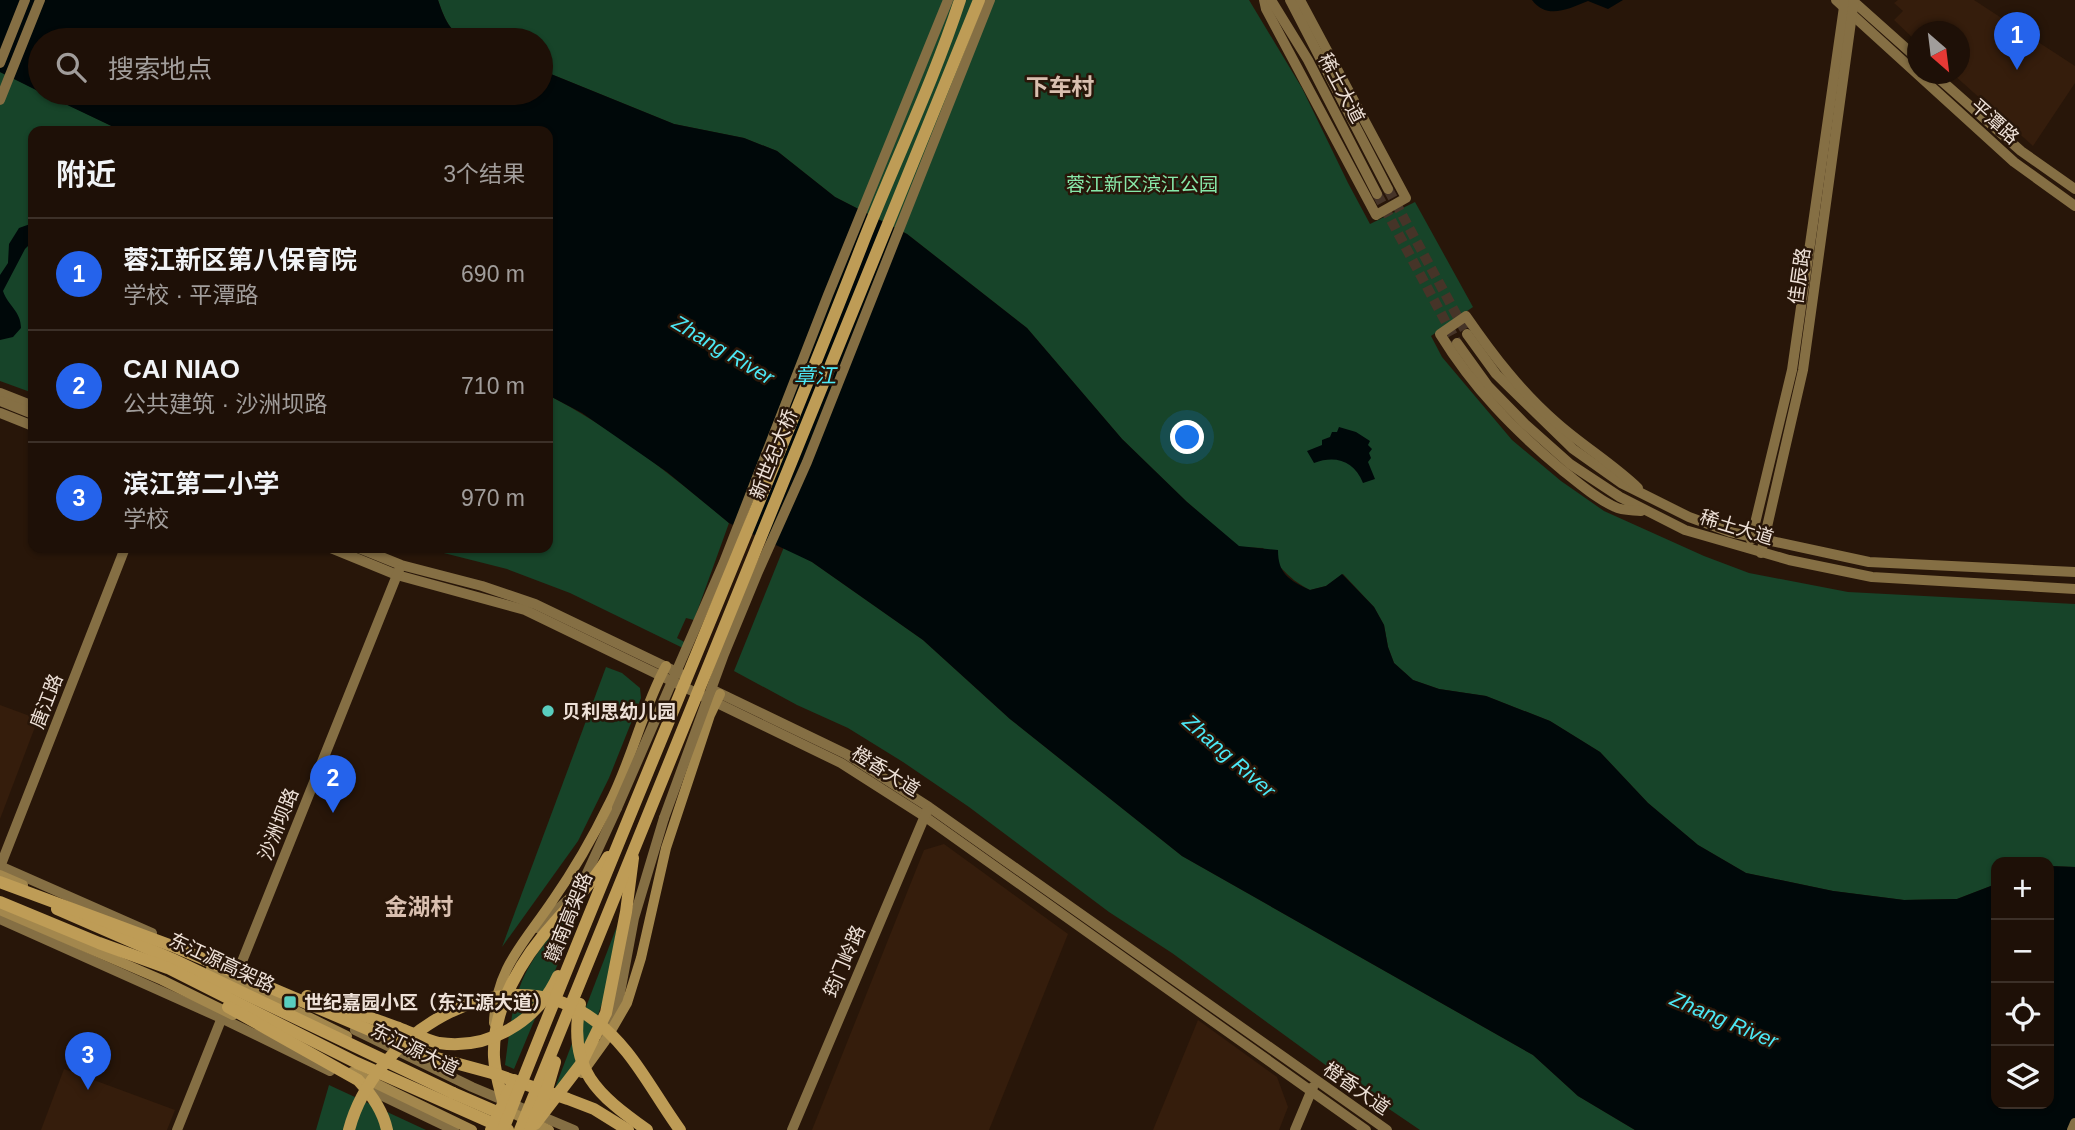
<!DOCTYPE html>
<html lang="zh">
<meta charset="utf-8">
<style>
body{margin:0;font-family:Arial,"Noto Sans SC",sans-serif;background:#2b1e15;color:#f1f3f6}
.controls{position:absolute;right:21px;bottom:21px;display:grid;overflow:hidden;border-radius:14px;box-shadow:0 2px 5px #0004}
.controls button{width:63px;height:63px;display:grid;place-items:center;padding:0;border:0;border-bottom:2px solid #3c3028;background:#1e1007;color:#f1f3f6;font:35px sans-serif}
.compass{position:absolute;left:1907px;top:21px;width:63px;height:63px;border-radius:50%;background:#1e1007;box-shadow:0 2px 5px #0004;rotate:152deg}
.you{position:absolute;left:1188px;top:438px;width:24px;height:24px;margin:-18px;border:5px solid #fff;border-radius:50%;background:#1a73e8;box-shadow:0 0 0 10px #1a73e833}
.badge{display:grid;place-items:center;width:46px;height:46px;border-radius:50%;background:#2563eb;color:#fff;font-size:23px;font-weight:700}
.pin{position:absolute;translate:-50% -58px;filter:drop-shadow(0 2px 4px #0008)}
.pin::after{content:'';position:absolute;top:37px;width:24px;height:21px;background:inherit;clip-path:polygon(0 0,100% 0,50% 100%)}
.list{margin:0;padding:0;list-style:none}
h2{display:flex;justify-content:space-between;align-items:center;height:91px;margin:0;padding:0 28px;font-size:30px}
h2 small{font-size:23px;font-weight:400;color:#a19d9b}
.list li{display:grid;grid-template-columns:46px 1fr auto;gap:21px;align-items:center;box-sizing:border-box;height:112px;padding:0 28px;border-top:2px solid #3c3028}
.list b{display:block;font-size:26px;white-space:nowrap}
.list p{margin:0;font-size:23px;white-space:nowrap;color:#a19d9b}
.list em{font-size:23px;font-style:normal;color:#a19d9b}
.icon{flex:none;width:38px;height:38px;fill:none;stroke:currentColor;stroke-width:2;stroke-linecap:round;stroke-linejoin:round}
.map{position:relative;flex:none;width:2075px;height:1130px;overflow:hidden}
.search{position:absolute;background:#1e1007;box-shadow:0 2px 5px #0004;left:28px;top:28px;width:525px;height:77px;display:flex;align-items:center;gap:18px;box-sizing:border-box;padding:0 24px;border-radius:38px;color:#a19d9b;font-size:26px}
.panel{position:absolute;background:#1e1007;box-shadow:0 2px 5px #0004;left:28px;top:126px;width:525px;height:427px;border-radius:14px}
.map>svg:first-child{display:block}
</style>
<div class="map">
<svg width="2075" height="1130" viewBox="0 0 2075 1130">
<rect width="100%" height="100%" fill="#281609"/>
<g fill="#351d0c">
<path d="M 1898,0 L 1974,0 L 2075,66 L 2075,83 L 2033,146 L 1953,74 L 1960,74 L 1960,32 L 1918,32 L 1917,42 L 1894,20 L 1903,11 L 1894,3 Z"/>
<path d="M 0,705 L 38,719 L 0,819 Z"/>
<path d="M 944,844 L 1068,934 L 989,1130 L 812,1130 L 924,850 Z"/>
<path d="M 1198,1020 L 1277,1077 L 1288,1107 L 1279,1130 L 1153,1130 Z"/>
<path d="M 64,1069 L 175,1110 L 167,1130 L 41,1130 Z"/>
</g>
<g fill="#174429">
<path d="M 438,0 L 1249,0 L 1302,88 L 1348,183 L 1370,224 L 1415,202 L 1473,307 L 1431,336 L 1442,357 L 1512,440 L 1561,481 L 1604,511 L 1704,556 L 1749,573 L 1848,592 L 2075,604 L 2075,867 L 2049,866 L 2049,862 L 1996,862 L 1996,884 L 1957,899 L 1904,900 L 1833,891 L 1746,873 L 1698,845 L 1648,803 L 1600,752 L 1550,721 L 1486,696 L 1439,689 L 1413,680 L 1394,663 L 1388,647 L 1384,625 L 1374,607 L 1343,574 L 1326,586 L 1310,590 C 1286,578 1281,566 1263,548 L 1239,547 L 1187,502 L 1122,439 L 1027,328 L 907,234 L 835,197 L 777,151 L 744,138 L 674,124 L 541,70 L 541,40 L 468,40 C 450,33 444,18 438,0 Z"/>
<path d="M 0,72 L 122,131 L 33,131 L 33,393 L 0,381 Z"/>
<path d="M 548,395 C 614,429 672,475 729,523 L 694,620 L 686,618 L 677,638 L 688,644 L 685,649 L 570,593 L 507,569 L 424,548 L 548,548 Z"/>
<path d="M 784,547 L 812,562 L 923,640 L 1010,719 L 1182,856 L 1533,1055 L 1578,1096 L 1635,1130 L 1420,1130 L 1342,1077 L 1172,953 L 1109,912 L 969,807 L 903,762 L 848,728 L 797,705 L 734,671 Z"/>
<path d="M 606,667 L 622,673 L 640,688 L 641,698 L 609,778 L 578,841 L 502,947 Z"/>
<path d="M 587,894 L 514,1069 L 505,1065 C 509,1037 511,1007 522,981 C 537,947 563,921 587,894 Z"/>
<path d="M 617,926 L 607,989 L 592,1032 L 560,1089 L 555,1088 Z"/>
<path d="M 329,1085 L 426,1130 L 316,1130 Z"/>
</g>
<g fill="#000809">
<path d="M 0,0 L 438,0 C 444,18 450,33 468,40 L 40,40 L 40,92 L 0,72 Z"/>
<path d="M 1532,0 L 1623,0 L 1608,9 L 1588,1 C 1568,9 1547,20 1532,0 Z"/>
<path d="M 541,70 L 674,124 L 744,138 L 777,151 L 835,197 L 907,234 L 1027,328 L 1122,439 L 1187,502 L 1239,546 L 1278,550 C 1278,574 1289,580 1310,590 L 1326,586 L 1342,574 L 1374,607 L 1384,625 L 1388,647 L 1394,663 L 1413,680 L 1439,689 L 1486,696 L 1550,721 L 1600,752 L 1648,803 L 1698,845 L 1746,873 L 1833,891 L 1904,900 L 1957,899 L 1996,884 L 1996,1104 L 2049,1104 L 2049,866 L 2075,867 L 2075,1130 L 1635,1130 L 1578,1096 L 1533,1055 L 1182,856 L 1010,719 L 923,640 L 812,562 L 729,523 L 667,472 L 582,413 L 548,395 L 548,131 L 122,131 L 42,93 L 541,93 Z"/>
<path d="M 33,223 L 33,241 L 25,249 L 3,291 C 8,306 21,311 21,328 L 13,337 L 0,340 L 0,275 L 8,263 L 9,244 L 19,228 Z"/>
<path d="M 1339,427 L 1356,432 L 1370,441 L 1368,445 L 1372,449 L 1369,453 L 1371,458 L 1368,462 L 1375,479 L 1363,483 C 1354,461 1336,455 1314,463 L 1307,451 L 1322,445 L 1322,440 L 1330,437 L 1332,432 L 1337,432 Z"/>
</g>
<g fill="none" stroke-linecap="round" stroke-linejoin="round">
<g stroke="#463428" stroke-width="10" stroke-dasharray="10 5" stroke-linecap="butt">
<path d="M 1388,189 L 1467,334"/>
<path d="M 1377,194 L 1457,343"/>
</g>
<g stroke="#856f44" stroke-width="10">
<path d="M 1264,0 L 1266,9 L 1376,215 L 1406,198 L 1300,0"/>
<path d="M 1271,0 L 1308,60 L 1377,194"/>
<path d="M 1290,0 L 1388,189"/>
<path d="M 1836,0 L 2014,162 L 2075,206"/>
<path d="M 1853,1 L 1918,59"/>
<path d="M 0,63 L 25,0"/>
<path d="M 1934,74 L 2021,151 L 2075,189"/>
<path d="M 0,100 L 40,0"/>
<path d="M 1467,334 L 1496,374 L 1573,449 L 1621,483 L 1689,517 L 1730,532 L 1869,562 L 2075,572"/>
<path d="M 1457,343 L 1488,386 L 1525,424 L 1570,464 L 1620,497 L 1685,530 L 1789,560 L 1872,577 L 2075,589"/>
<path d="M 0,393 L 33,406"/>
<path d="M 0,401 L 33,414"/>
<path d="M 0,413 L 33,426"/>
<path d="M 1638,488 C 1613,464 1583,446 1557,423 C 1521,392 1493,355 1466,316 L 1440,334 C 1474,389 1513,429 1562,470 C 1579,483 1595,498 1615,507 C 1622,511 1633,510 1641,511"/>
<path d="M 1751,540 L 1792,370 L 1845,0"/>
<path d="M 331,548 L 397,575 L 525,610 L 841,763 L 924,816 L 1366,1130"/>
<path d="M 359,548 L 401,565 L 482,586 L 535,604 L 683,675"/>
<path d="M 1761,553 L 1803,370 L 1854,0"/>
<path d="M 715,691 L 846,754 L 929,807 L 1387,1130"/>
<path d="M 0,866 L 152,933"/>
<path d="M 0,867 L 125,548"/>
<path d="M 582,884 L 617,808"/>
<path d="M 0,919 L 221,1018 L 330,1071"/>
<path d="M 537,928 L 570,898"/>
<path d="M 235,979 L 399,570"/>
<path d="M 355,1030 L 472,1087 L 574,1130"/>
<path d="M 603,1035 L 619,998 L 634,918 L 664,818"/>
<path d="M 366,1088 L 454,1130"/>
<path d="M 177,1130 L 223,1015"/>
<path d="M 792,1130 L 927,811"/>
<path d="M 1295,1130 L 1313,1087"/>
<path d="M 2072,1130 L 2075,1123"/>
</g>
<g stroke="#a3874d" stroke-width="10">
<path d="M 0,875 L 23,885"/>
<path d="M 0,910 L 162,980 L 233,1015"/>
<path d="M 211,969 L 347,1036"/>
<path d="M 494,1023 C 495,969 525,942 553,900 C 574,870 593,837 609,804 C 632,760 642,710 666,666"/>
<path d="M 352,1072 L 472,1130"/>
<path d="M 582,1073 L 605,1041 L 627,1003 L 641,958 L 666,848 L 710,715 L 720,694"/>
<path d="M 504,1109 L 549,1130"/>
</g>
<g stroke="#be9c56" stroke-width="12">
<path d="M 57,909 L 172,959 L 453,1093"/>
<path d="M 505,1109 C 501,1092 495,1075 494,1057 C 492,1008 522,958 554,923 C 573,901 594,882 608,857"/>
<path d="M 535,1124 L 581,1064 L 606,1013 L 626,912 L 633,858"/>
</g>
<g stroke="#856f44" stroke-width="10">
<path d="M 617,808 L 724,562 L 828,295 L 948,0"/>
<path d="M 664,818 L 724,654 L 757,574 L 807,462 L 990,0"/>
</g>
<g stroke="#be9c56" stroke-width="12">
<path d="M 0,882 L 175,947 L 433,1057 L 492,1073 L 568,1099 L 594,1109 L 628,1130"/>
<path d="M 0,902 L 99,943 L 168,968 L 357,1063 L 508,1130"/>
<path d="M 307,996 C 338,1006 368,1017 399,1028 C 412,1033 426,1040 439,1043 C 489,1050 537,1022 558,976"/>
<path d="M 580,1004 C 567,1070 598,1095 647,1130"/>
<path d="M 228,1007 L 358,1080 C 371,1094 383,1110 387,1130"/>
<path d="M 453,1093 L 504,1115"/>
<path d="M 349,1130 C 373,1037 497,956 587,1015 C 631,1044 650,1089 680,1130"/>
<path d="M 491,1130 L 514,1080"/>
<path d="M 503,1130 C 619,833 747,541 862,245 C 894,163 933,83 960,0"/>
<path d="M 520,1130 L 979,0"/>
<path d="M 530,1130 L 548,1086 L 555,1062"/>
</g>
</g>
<g fill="#59cebf" stroke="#281609" stroke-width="2.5">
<circle cx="548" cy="711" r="7"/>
<rect x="283" y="995" width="14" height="14" rx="3.5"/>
</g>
<g text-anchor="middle" stroke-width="5" stroke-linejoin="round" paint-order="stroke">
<g font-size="19" fill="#eee1d8" stroke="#281609">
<text transform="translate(1342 88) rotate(62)" y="7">稀土大道</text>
<text transform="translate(1995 121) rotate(42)" y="7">平潭路</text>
<text transform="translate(1799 276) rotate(-82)" y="7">佳辰路</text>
<text transform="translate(773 454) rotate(-68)" y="7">新世纪大桥</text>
<text transform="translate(1737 527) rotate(17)" y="7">稀土大道</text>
<text transform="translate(46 701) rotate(-69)" y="7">唐江路</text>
<text transform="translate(886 771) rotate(32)" y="7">橙香大道</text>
<text transform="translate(278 824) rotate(-68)" y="7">沙洲坝路</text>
<text transform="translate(568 917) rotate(-68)" y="7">赣南高架路</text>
<text transform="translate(844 961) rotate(-67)" y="7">筠门岭路</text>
<text transform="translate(222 962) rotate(25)" y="7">东江源高架路</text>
<text transform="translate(415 1049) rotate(26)" y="7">东江源大道</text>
<text transform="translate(1357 1088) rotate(35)" y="7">橙香大道</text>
</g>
<g font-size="19" fill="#87e8a9" stroke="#281609">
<text x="1142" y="191">蓉江新区滨江公园</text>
</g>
<g font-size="19" font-weight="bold" fill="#eee1d8" stroke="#281609" text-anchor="start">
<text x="562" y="718">贝利思幼儿园</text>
<text x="304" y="1009">世纪嘉园小区（东江源大道）</text>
</g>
<g font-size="21" font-style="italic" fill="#4ce8f5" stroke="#281609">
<text transform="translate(723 350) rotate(31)" y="7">Zhang River</text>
<text x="815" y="383">章江</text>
<text transform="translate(1229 756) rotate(41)" y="7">Zhang River</text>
<text transform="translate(1724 1020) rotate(23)" y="7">Zhang River</text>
</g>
<g font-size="23" font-weight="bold" fill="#d9bfaf" stroke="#281609">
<text x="1060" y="95">下车村</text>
<text x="419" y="915">金湖村</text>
</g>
</g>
</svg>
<div class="controls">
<button>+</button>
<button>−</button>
<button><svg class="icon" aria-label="locate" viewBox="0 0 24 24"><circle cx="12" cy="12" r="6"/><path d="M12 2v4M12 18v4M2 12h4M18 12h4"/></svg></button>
<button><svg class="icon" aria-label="layers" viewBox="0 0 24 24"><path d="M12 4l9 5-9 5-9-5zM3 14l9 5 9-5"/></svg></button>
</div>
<svg class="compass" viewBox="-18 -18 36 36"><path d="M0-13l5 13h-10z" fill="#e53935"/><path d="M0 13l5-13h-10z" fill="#a19d9b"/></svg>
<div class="you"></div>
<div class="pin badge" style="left:2017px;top:70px">1</div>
<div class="pin badge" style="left:333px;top:813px">2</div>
<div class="pin badge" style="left:88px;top:1090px">3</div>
<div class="search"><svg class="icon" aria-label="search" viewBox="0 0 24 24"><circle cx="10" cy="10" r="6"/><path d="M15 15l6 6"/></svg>搜索地点</div>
<section class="panel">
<h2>附近<small>3个结果</small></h2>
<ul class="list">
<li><span class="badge">1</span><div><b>蓉江新区第八保育院</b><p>学校 · 平潭路</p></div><em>690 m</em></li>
<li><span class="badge">2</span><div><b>CAI NIAO</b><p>公共建筑 · 沙洲坝路</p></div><em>710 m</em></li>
<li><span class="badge">3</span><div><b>滨江第二小学</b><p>学校</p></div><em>970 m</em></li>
</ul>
</section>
</div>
